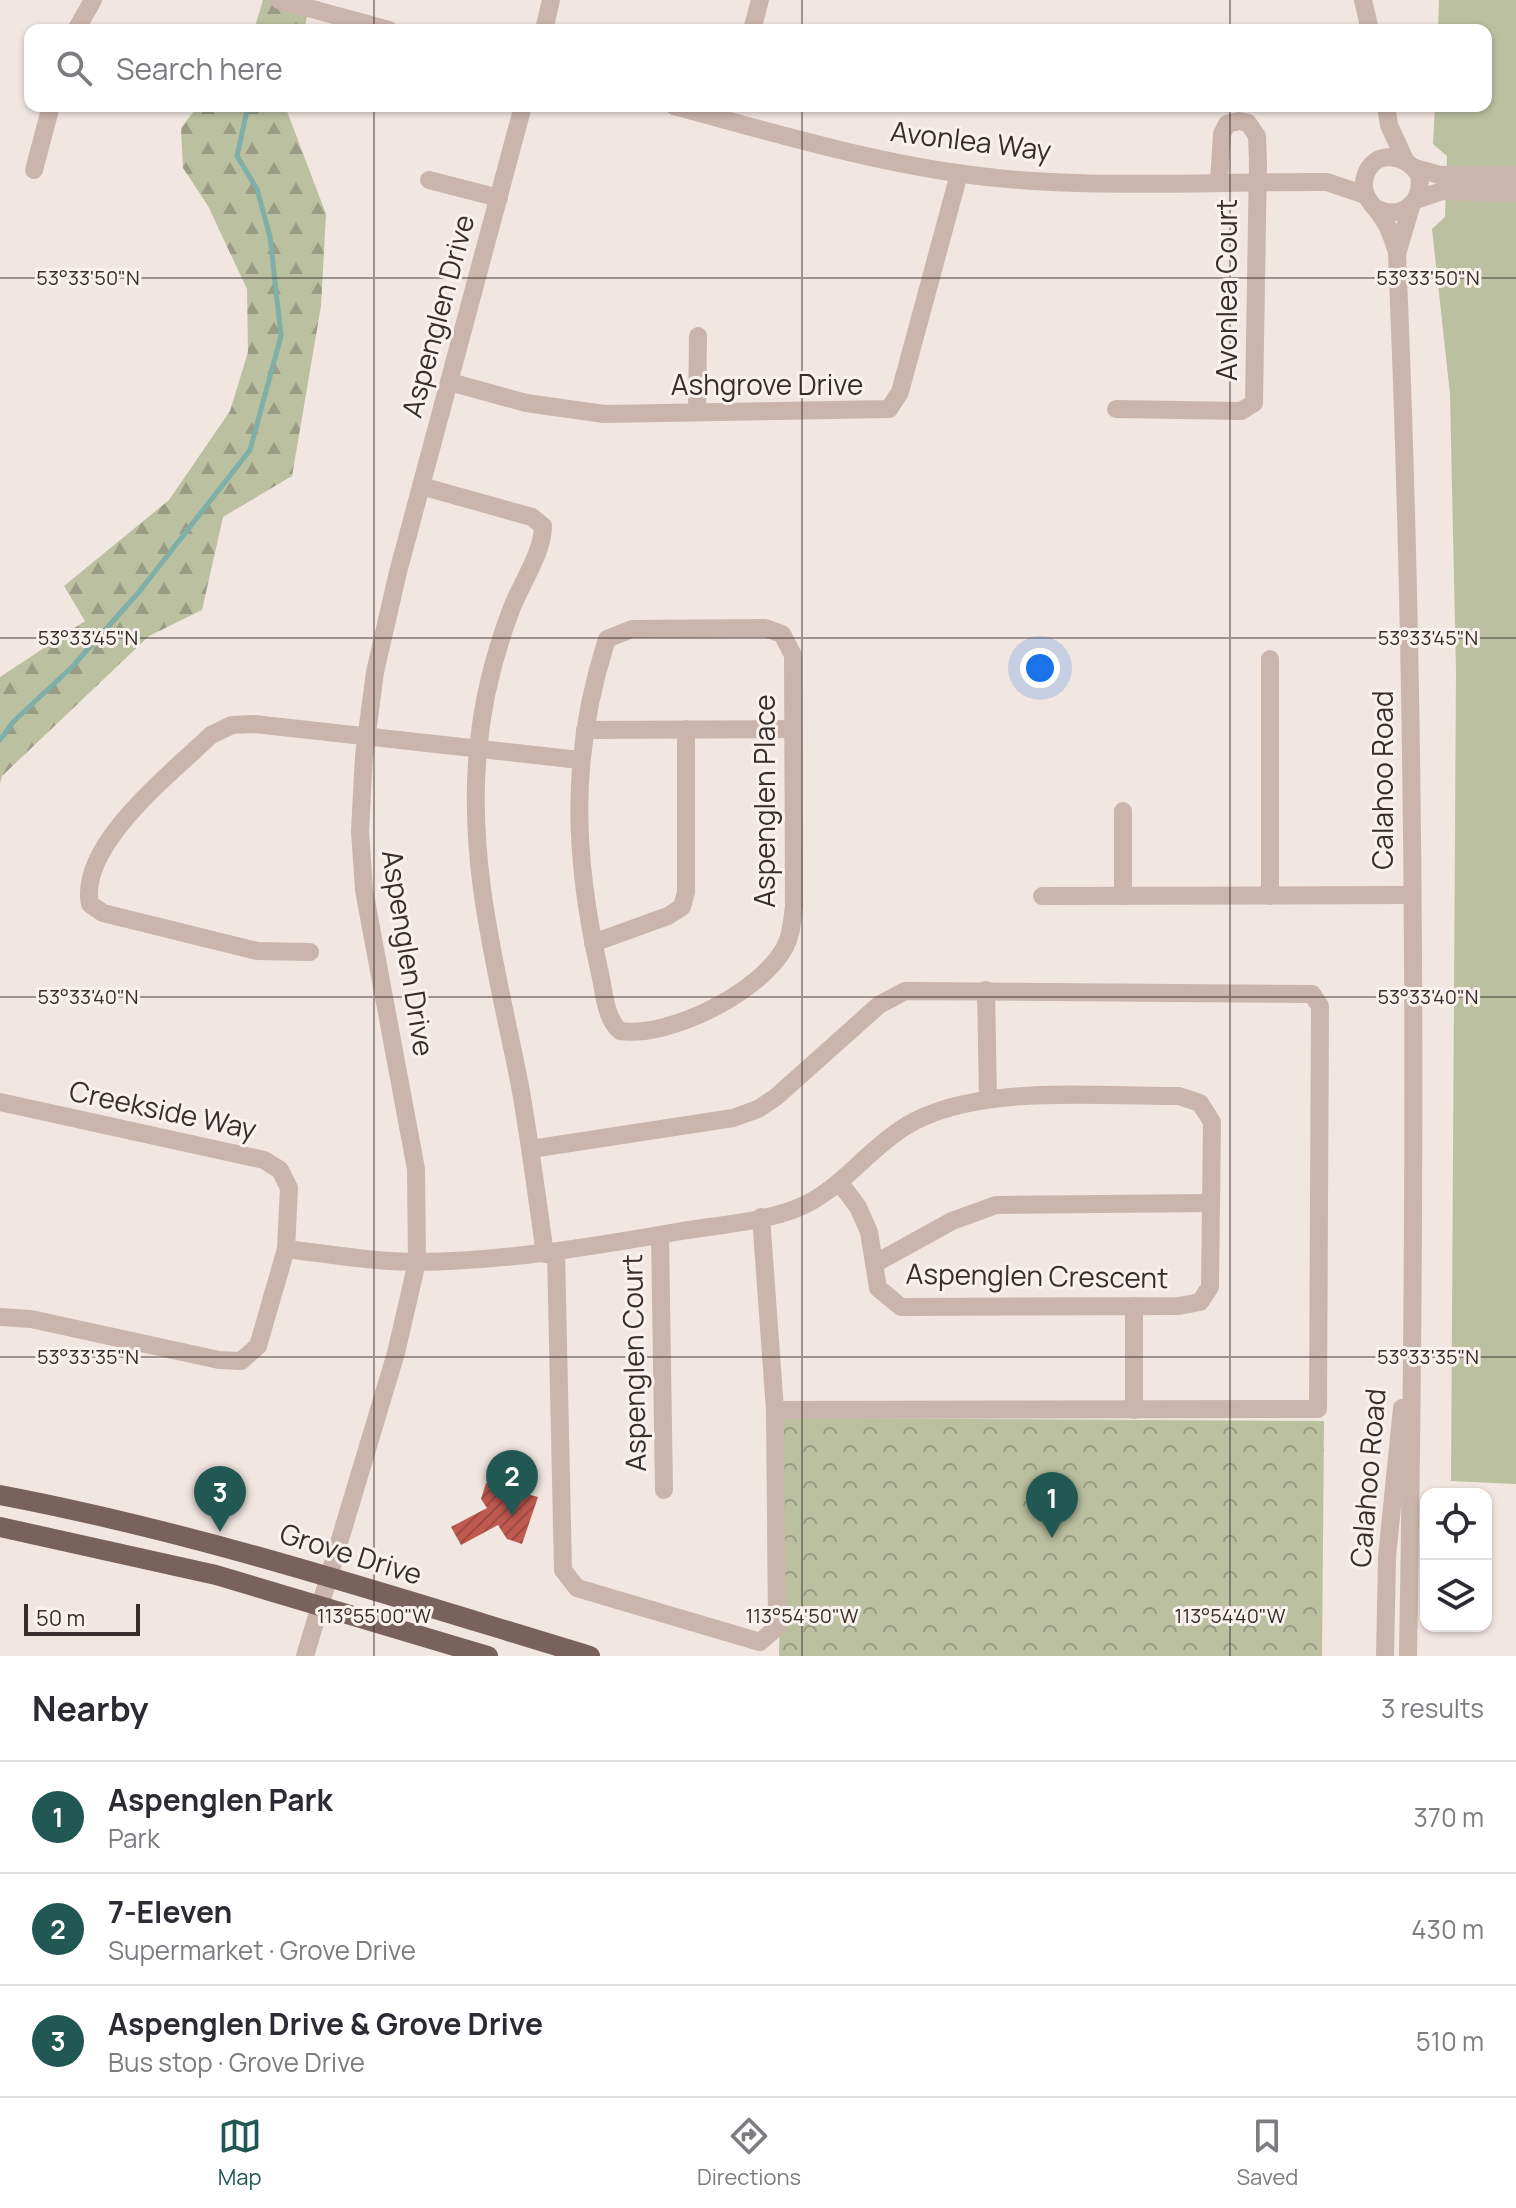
<!DOCTYPE html>
<meta charset="utf-8">
<style>
body{margin:0;font-family:Manrope,sans-serif;background:#f2f2f3;color:#2b2b33}
.controls{position:absolute;right:24px;bottom:24px;display:grid;overflow:hidden;border-radius:16px;box-shadow:0 2px 6px #0004}
.controls button{width:72px;height:72px;display:grid;place-items:center;padding:0;border:0;border-bottom:2px solid #e1e1e2;background:#fff;color:#2b2b33;font:40px sans-serif}
.scale{position:absolute;left:24px;bottom:20px;width:116px;box-sizing:border-box;padding-left:8px;border:4px solid #382d2a;border-top:0;font-size:22px;line-height:28px;white-space:nowrap;color:#382d2a;-webkit-text-stroke:6px #f9f1ec;paint-order:stroke}
.you{position:absolute;left:1040px;top:668px;width:28px;height:28px;margin:-20px;border:6px solid #fff;border-radius:50%;background:#1a73e8;box-shadow:0 0 0 12px #1a73e833}
.badge{display:grid;place-items:center;width:52px;height:52px;border-radius:50%;background:#225853;color:#fff;font-size:26px;font-weight:700}
.pin{position:absolute;translate:-50% -66px;filter:drop-shadow(0 2px 4px #0008)}
.pin::after{content:'';position:absolute;top:42px;width:28px;height:24px;background:inherit;clip-path:polygon(0 0,100% 0,50% 100%)}
.list{margin:0;padding:0;list-style:none}
h2{display:flex;justify-content:space-between;align-items:center;height:104px;margin:0;padding:0 32px;font-size:34px}
h2 small{font-size:26px;font-weight:400;color:#7c7c81}
.list li{display:grid;grid-template-columns:52px 1fr auto;gap:24px;align-items:center;box-sizing:border-box;height:112px;padding:0 32px;border-top:2px solid #e1e1e2}
.list b{display:block;font-size:30px;white-space:nowrap}
.list p{margin:0;font-size:26px;white-space:nowrap;color:#7c7c81}
.list em{font-size:26px;font-style:normal;color:#7c7c81}
.icon{flex:none;width:44px;height:44px;fill:none;stroke:currentColor;stroke-width:2;stroke-linecap:round;stroke-linejoin:round}
.map{position:relative;flex:none;width:1516px;height:1656px;overflow:hidden}
.search{position:absolute;background:#fff;box-shadow:0 2px 6px #0004;left:24px;right:24px;top:24px;height:88px;display:flex;align-items:center;gap:20px;box-sizing:border-box;padding:0 28px;border-radius:16px;color:#7c7c81;font-size:30px}
.sheet{height:440px;background:#fff}
nav{display:flex;justify-content:space-around;align-items:center;box-sizing:border-box;height:112px;border-top:2px solid #e1e1e2;background:#fff;font-size:22px;color:#7c7c81}
nav a{display:grid;justify-items:center;gap:4px}
nav .on{color:#225853}
.map>svg:first-child{display:block}
</style>
<div class="map">
<svg width="1516" height="1656" viewBox="0 0 1516 1656">
<defs>
<pattern id="forest-firs" width="22" height="20" patternUnits="userSpaceOnUse" patternTransform="scale(2)"><rect width="22" height="20" fill="#bbc0a0"/><path d="M5 1l3.5 6h-7zM16 11l3.5 6h-7z" fill="#999c83"/></pattern>
<pattern id="park-crowns" width="20" height="18" patternUnits="userSpaceOnUse" patternTransform="scale(2)"><rect width="20" height="18" fill="#bbc0a0"/><path d="M2 6a3 3 0 1 1 6 0M12 15a3 3 0 1 1 6 0" fill="none" stroke="#999c83"/></pattern>
<pattern id="building-hatch" width="6" height="6" patternUnits="userSpaceOnUse" patternTransform="scale(2)"><rect width="6" height="6" fill="#c05a50"/><path d="M-1 1l2-2M0 6l6-6M5 7l2-2" fill="none" stroke="#9d4b43"/></pattern>
</defs>
<rect width="100%" height="100%" fill="#f2e6e0"/>
<path fill="#bbc0a0" d="M 1439,0 L 1516,0 L 1516,1484 L 1451,1481 L 1456,671 L 1450,394 L 1432,229 L 1445,217 L 1447,156 L 1433,144 L 1435,106 L 1486,106 L 1486,30 L 1438,30 Z"/>
<g fill="url(#forest-firs)">
<path d="M 263,0 L 311,0 L 304,30 L 254,30 Z"/>
<path d="M 198,106 L 285,106 L 326,214 L 321,306 L 292,476 L 223,517 L 202,610 L 149,636 L 2,776 L 0,784 L 0,677 L 85,621 L 64,586 L 169,500 L 230,411 L 248,352 L 247,289 L 208,206 L 183,168 L 181,128 Z"/>
</g>
<path fill="url(#park-crowns)" d="M 783,1418 L 1324,1421 L 1322,1656 L 779,1656 Z"/>
<g fill="none" stroke-linecap="round" stroke-linejoin="round">
<path stroke="#80aea8" stroke-width="5" d="M 0,740 L 14,721 L 72,667 L 139,592 L 250,450 L 281,336 L 270,237 L 257,189 L 237,156 L 248,106"/>
</g>
<path fill="url(#building-hatch)" d="M 486,1483 L 538,1497 L 522,1544 L 507,1539 L 498,1525 L 461,1545 L 451,1527 L 487,1508 L 481,1499 Z"/>
<g fill="none" stroke-linecap="round" stroke-linejoin="round">
<g stroke="#cab5ac" stroke-width="18">
<path d="M 279,0 L 389,30"/>
<path d="M 1363,0 L 1370,30"/>
<path d="M 76,30 L 93,0"/>
<path d="M 544,30 L 551,0"/>
<path d="M 752,30 L 760,0"/>
<path d="M 674,106 C 767,131 861,159 957,173 C 1074,191 1208,181 1327,182 L 1365,195"/>
<path d="M 1386,106 L 1389,125 L 1405,160"/>
<path d="M 1415,168 L 1440,175 L 1516,175"/>
<path d="M 34,170 L 51,106"/>
<path d="M 429,180 L 499,198"/>
<path d="M 1416,200 L 1442,191 L 1516,193"/>
<path d="M 1377,209 C 1402,220 1424,202 1419,175 C 1407,154 1373,148 1365,177 C 1359,197 1377,207 1385,222 C 1391,231 1393,242 1397,252"/>
<path d="M 450,382 L 526,403 L 604,414 L 889,409 L 900,392 L 959,174"/>
<path d="M 1116,409 L 1241,411 L 1254,403 L 1258,161 L 1257,136 L 1248,123 L 1239,121 L 1227,124 L 1222,134 L 1219,181"/>
<path d="M 697,412 L 698,336"/>
<path d="M 421,486 L 532,517 L 543,526 C 543,553 520,585 511,610 C 494,655 482,704 478,751 C 467,866 498,974 520,1086 C 530,1142 537,1198 545,1254"/>
<path d="M 765,628 L 782,634 L 793,655 L 794,906 C 792,920 792,934 785,947 C 761,992 670,1038 620,1031 C 604,1017 604,988 599,969 C 573,854 570,753 607,639 L 632,629 Z"/>
<path d="M 1270,659 L 1270,896"/>
<path d="M 585,730 L 793,729"/>
<path d="M 1123,811 L 1123,896"/>
<path d="M 1042,896 L 1411,895"/>
<path d="M 593,943 L 668,916 L 682,907 L 686,892 L 686,729"/>
<path d="M 310,952 L 257,951 L 103,913 L 90,904 C 78,845 172,773 211,735 L 232,725 L 254,724 L 580,760"/>
<path d="M 986,990 L 988,1099"/>
<path d="M 0,1102 L 264,1160 L 280,1170 L 289,1188 L 286,1249 L 258,1346 L 241,1361 L 219,1360 L 31,1319 L 0,1317"/>
<path d="M 531,1149 L 733,1118 L 758,1109 L 776,1097 L 879,1005 L 905,991 L 1312,994 L 1320,1006 L 1318,1409 L 775,1410"/>
<path d="M 660,1235 L 664,1490"/>
<path d="M 286,1249 C 329,1254 374,1262 418,1262 C 505,1261 590,1247 676,1232 C 715,1225 758,1223 795,1209 C 840,1192 865,1151 906,1126 C 976,1083 1097,1097 1179,1096 L 1200,1103 L 1212,1122 L 1210,1287 L 1200,1302 L 1179,1306 L 901,1307 L 878,1288 L 869,1232 L 858,1207 L 840,1183"/>
<path d="M 556,1252 L 563,1570 L 577,1588 L 760,1642 L 777,1627 L 775,1410 L 761,1217"/>
<path d="M 874,1264 L 952,1221 L 996,1205 L 1211,1203"/>
<path d="M 1134,1410 L 1134,1306"/>
<path d="M 305,1656 L 396,1353 L 417,1262 L 416,1169 L 364,890 L 360,831 L 364,756 L 375,672 L 398,572 L 523,106"/>
<path d="M 1385,1656 L 1387,1557 L 1402,1408"/>
<path d="M 1408,1656 C 1416,1189 1417,721 1397,254 L 1411,207"/>
</g>
<g stroke="#79625c" stroke-width="20">
<path d="M 0,1495 C 201,1533 394,1597 590,1656"/>
<path d="M 0,1527 L 216,1575 L 488,1656"/>
</g>
</g>
<path fill="none" stroke="#382d2a" stroke-width="2" stroke-opacity="0.45" d="M 374,0 L 374,30M 802,0 L 802,30M 1230,0 L 1230,30M 374,106 L 374,1656M 802,106 L 802,1656M 1230,106 L 1230,1656M 0,278 L 1516,278M 0,638 L 1516,638M 0,997 L 1516,997M 0,1357 L 1516,1357"/>
<g text-anchor="middle" stroke-width="6" stroke-linejoin="round" paint-order="stroke">
<g font-size="28" fill="#382d2a" stroke="#f9f1ec">
<text transform="translate(971 141) rotate(7)" y="10">Avonlea Way</text>
<text transform="translate(1227 290) rotate(-90)" y="10">Avonlea Court</text>
<text transform="translate(438 316) rotate(-75)" y="10">Aspenglen Drive</text>
<text x="767" y="395">Ashgrove Drive</text>
<text transform="translate(1383 780) rotate(-90)" y="10">Calahoo Road</text>
<text transform="translate(765 801) rotate(-90)" y="10">Aspenglen Place</text>
<text transform="translate(408 953) rotate(81)" y="10">Aspenglen Drive</text>
<text transform="translate(163 1110) rotate(12)" y="10">Creekside Way</text>
<text transform="translate(1037 1276) rotate(1)" y="10">Aspenglen Crescent</text>
<text transform="translate(634 1363) rotate(-91)" y="10">Aspenglen Court</text>
<text transform="translate(1368 1478) rotate(-85)" y="10">Calahoo Road</text>
<text transform="translate(351 1554) rotate(17)" y="10">Grove Drive</text>
</g>
</g>
<g font-size="20" text-anchor="middle" fill="#382d2a" stroke="#f9f1ec" stroke-width="6" stroke-linejoin="round" paint-order="stroke">
<text x="88" y="285">53°33'50"N</text>
<text x="1428" y="285">53°33'50"N</text>
<text x="88" y="645">53°33'45"N</text>
<text x="1428" y="645">53°33'45"N</text>
<text x="88" y="1004">53°33'40"N</text>
<text x="1428" y="1004">53°33'40"N</text>
<text x="88" y="1364">53°33'35"N</text>
<text x="1428" y="1364">53°33'35"N</text>
<text x="374" y="1623">113°55'00"W</text>
<text x="802" y="1623">113°54'50"W</text>
<text x="1230" y="1623">113°54'40"W</text>
</g>
</svg>
<div class="controls">
<button><svg class="icon" aria-label="locate" viewBox="0 0 24 24"><circle cx="12" cy="12" r="6"/><path d="M12 2v4M12 18v4M2 12h4M18 12h4"/></svg></button>
<button><svg class="icon" aria-label="layers" viewBox="0 0 24 24"><path d="M12 4l9 5-9 5-9-5zM3 14l9 5 9-5"/></svg></button>
</div>
<div class="scale">50 m</div>
<div class="you"></div>
<div class="pin badge" style="left:1052px;top:1538px">1</div>
<div class="pin badge" style="left:512px;top:1516px">2</div>
<div class="pin badge" style="left:220px;top:1532px">3</div>
<div class="search"><svg class="icon" aria-label="search" viewBox="0 0 24 24"><circle cx="10" cy="10" r="6"/><path d="M15 15l6 6"/></svg>Search here</div>
</div>
<section class="sheet">
<h2>Nearby<small>3 results</small></h2>
<ul class="list">
<li><span class="badge">1</span><div><b>Aspenglen Park</b><p>Park</p></div><em>370 m</em></li>
<li><span class="badge">2</span><div><b>7-Eleven</b><p>Supermarket · Grove Drive</p></div><em>430 m</em></li>
<li><span class="badge">3</span><div><b>Aspenglen Drive &amp; Grove Drive</b><p>Bus stop · Grove Drive</p></div><em>510 m</em></li>
</ul>
</section>
<nav>
<a class="on"><svg class="icon" aria-label="map" viewBox="0 0 24 24"><path d="M3 6l6-2 6 2 6-2v14l-6 2-6-2-6 2zM9 4v14M15 6v14"/></svg>Map</a>
<a><svg class="icon" aria-label="directions" viewBox="0 0 24 24"><path d="M12 3l9 9-9 9-9-9zM9 14v-3h6M13 9l2 2-2 2"/></svg>Directions</a>
<a><svg class="icon" aria-label="saved" viewBox="0 0 24 24"><path d="M7 4h10v16l-5-4-5 4z"/></svg>Saved</a>
</nav>
